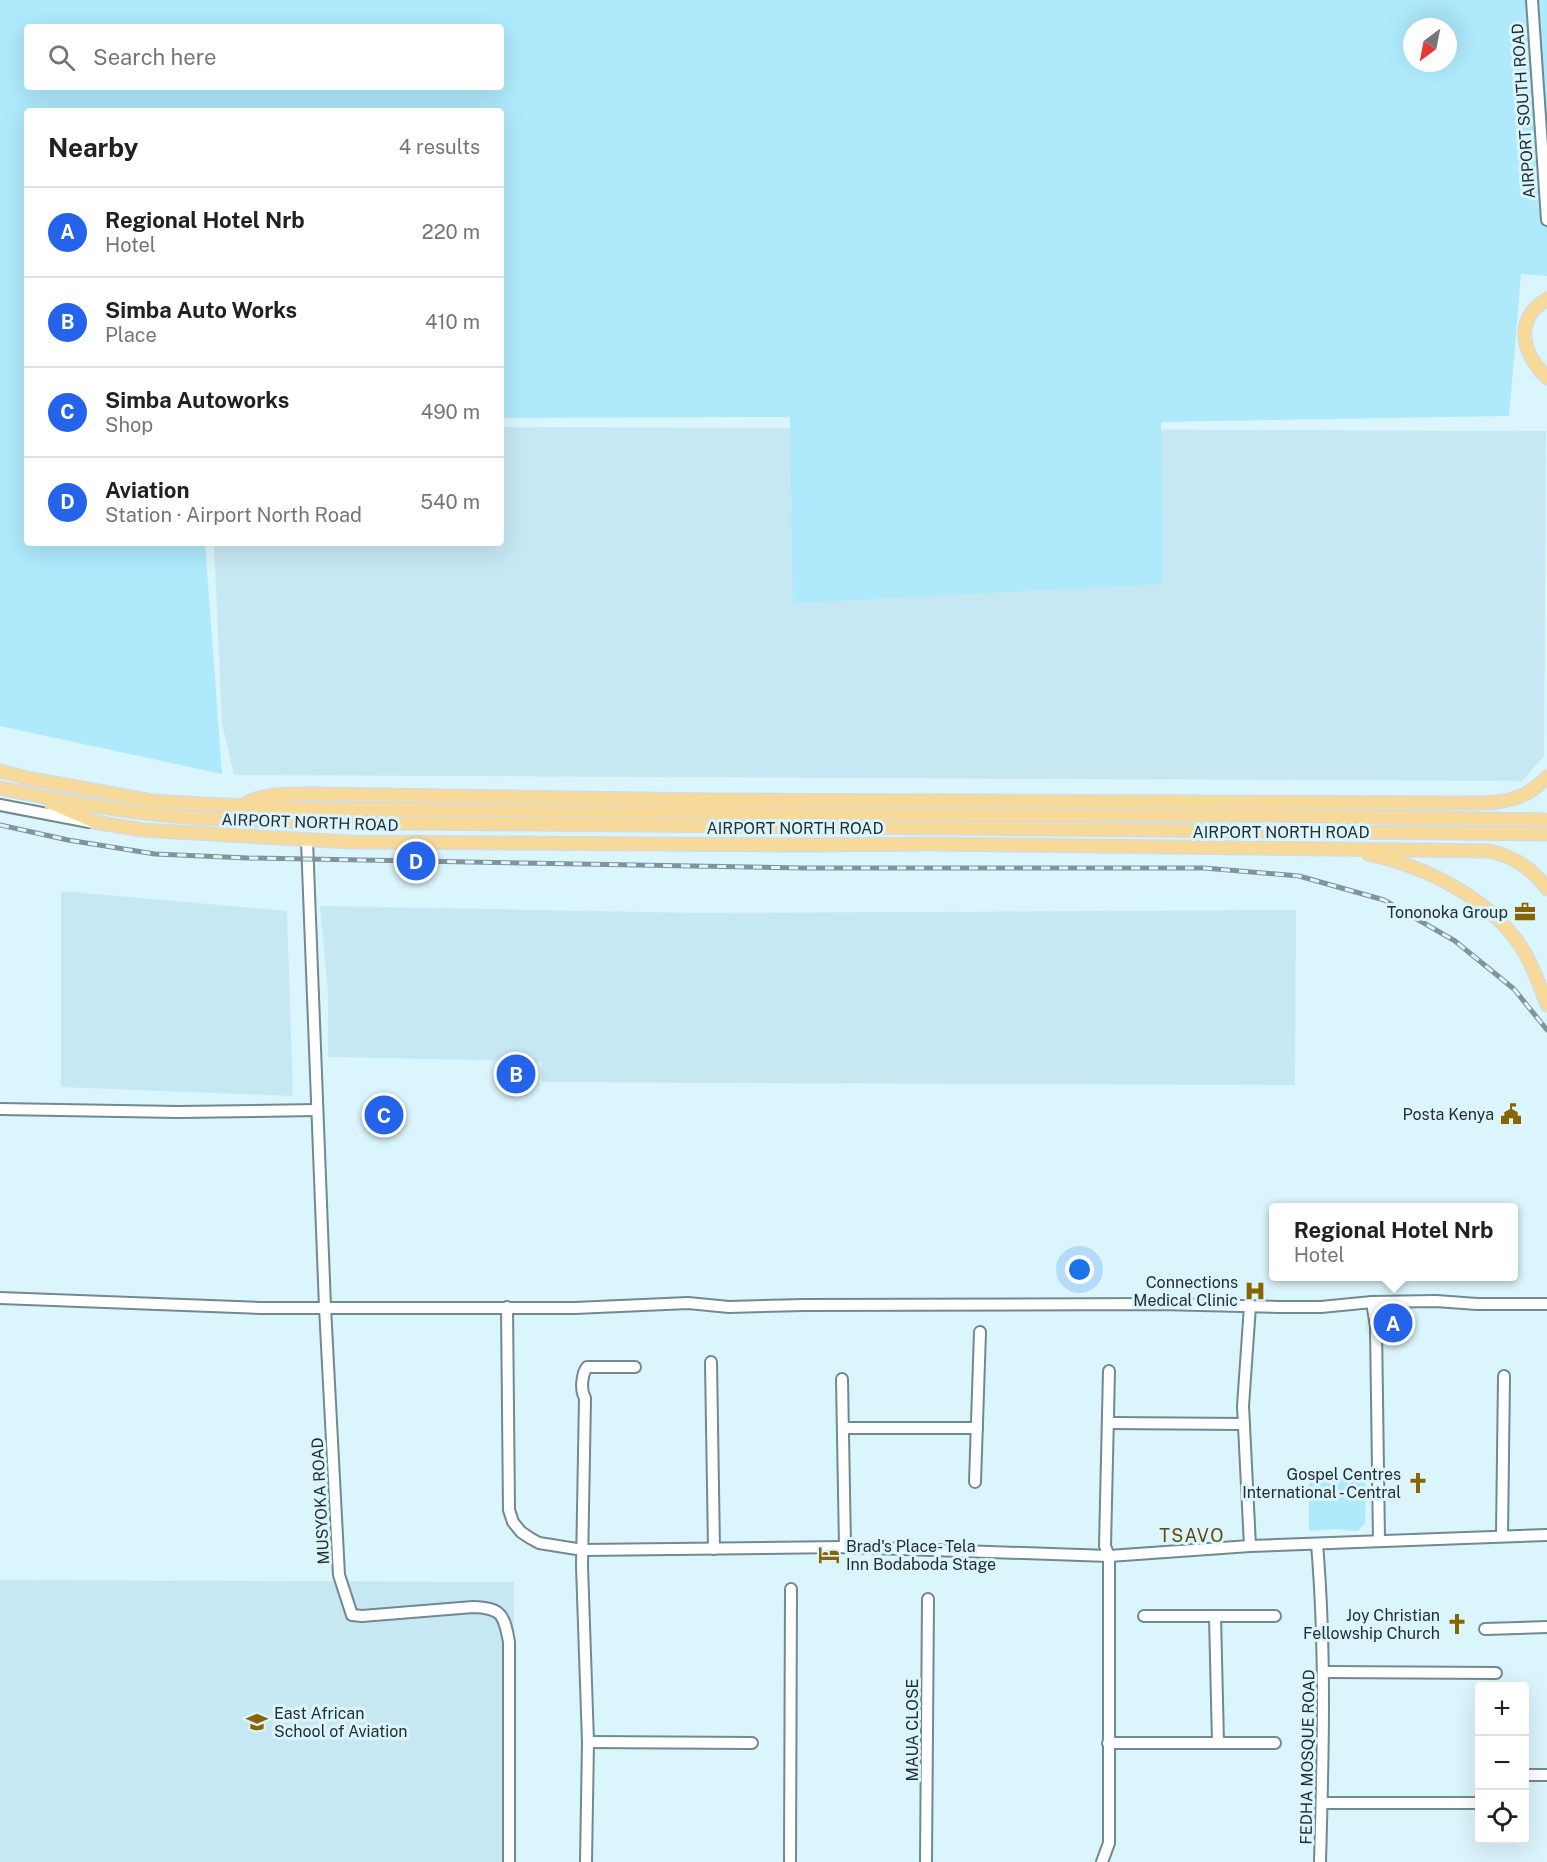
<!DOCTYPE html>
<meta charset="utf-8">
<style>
body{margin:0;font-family:"Public Sans",sans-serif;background:#f6f6f6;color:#202124}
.controls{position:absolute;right:18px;bottom:18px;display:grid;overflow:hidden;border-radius:6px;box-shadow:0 6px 24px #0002}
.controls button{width:54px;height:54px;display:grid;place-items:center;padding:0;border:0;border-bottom:2px solid #e0e0e0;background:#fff;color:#202124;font:30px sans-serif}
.compass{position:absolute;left:1403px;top:18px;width:54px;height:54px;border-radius:50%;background:#fff;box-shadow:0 6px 24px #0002;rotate:212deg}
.you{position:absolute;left:1080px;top:1270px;width:21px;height:21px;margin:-15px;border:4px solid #fff;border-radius:50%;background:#1a73e8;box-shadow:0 0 0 9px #1a73e833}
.badge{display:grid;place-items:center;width:39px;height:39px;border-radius:50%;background:#2563eb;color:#fff;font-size:20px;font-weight:700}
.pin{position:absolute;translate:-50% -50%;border:3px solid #fff;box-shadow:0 2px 6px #0006}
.popup{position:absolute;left:1269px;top:1203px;width:249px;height:78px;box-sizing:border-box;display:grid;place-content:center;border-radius:6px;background:#fff;filter:drop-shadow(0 2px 4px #0005);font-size:20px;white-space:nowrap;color:#757577}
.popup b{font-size:22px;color:#202124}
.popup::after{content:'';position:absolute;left:50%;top:100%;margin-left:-12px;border:12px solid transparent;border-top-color:#fff}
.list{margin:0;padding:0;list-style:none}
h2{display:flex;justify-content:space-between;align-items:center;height:78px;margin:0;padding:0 24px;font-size:26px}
h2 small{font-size:20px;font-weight:400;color:#757577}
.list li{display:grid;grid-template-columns:39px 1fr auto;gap:18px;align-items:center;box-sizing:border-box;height:90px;padding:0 24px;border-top:2px solid #e0e0e0}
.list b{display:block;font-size:22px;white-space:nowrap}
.list p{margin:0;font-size:20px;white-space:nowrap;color:#757577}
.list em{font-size:20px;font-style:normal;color:#757577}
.icon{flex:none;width:33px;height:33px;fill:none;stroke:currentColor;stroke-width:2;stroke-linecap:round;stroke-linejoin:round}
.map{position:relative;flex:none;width:1547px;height:1862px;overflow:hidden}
.search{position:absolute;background:#fff;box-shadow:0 6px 24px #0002;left:24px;top:24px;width:480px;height:66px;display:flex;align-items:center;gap:15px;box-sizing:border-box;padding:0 21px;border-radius:6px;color:#757577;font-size:22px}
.panel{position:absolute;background:#fff;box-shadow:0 6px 24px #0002;left:24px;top:108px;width:480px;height:438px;border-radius:6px}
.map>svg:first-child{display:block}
</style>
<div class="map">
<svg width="1547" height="1862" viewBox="0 0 1547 1862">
<rect width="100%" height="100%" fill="#dbf5fd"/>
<g fill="#c6e8f3">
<path d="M 501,427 L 1546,431 L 1544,756 L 1522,781 L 234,775 L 222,723 L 214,543 L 501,543 Z"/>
<path d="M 61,891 L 287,911 L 293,1096 L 61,1087 Z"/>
<path d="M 320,906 L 698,913 L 1296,910 L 1295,1085 L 542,1082 L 541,1061 L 539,1063 L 491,1060 L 328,1057 L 328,992 Z"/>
<path d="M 0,1580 L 514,1582 L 515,1862 L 0,1862 Z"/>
</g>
<g fill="#aee9fc" fill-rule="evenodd">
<path d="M 0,0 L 1547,0 L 1547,276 L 1521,274 L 1509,416 L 1161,422 L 1163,584 L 793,603 L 790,417 L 501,418 L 501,111 L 27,111 L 27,543 L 205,543 L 222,774 L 0,726 ZM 27,27 L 501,27 L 501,87 L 27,87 ZM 1412,27 L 1448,27 L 1448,63 L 1412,63 Z"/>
<path d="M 1309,1478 L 1366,1478 L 1365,1523 L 1358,1531 L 1333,1529 L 1309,1531 Z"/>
</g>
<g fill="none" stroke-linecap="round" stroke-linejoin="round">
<defs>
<g id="minor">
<path d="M 1532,0 L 1547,220"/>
<path d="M 0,805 L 89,822"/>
<path d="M 307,841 L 325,1307 L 339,1575 L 352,1615 L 362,1616 L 473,1607 C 502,1608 504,1615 509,1642 L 509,1862"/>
<path d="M 0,1109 L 178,1112 L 317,1110"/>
<path d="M 0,1298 L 260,1308 L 575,1308 L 688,1303 L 729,1307 L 804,1305 L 1161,1304 L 1280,1307 L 1321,1307 L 1372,1302 L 1436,1301 L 1477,1304 L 1547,1304"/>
<path d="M 1372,1302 L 1376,1327 L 1379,1541"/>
<path d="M 1250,1306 L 1243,1406 L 1250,1546"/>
<path d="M 507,1307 L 509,1510 L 513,1522 L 521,1532 L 530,1538 L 539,1543 L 583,1550 L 845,1547 L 1109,1556 L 1250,1546 L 1547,1535"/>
<path d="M 711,1362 L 714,1549"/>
<path d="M 842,1379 L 845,1547"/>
<path d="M 1109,1423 L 1244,1424"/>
<path d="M 844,1428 L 977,1428"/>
<path d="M 975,1482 L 980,1332"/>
<path d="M 1502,1536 L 1504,1376"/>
<path d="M 1317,1544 C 1326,1650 1323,1756 1320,1862"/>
<path d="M 1144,1616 L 1275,1616"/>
<path d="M 1215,1616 L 1218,1743"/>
<path d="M 1485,1629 L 1547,1627"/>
<path d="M 1324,1672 L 1496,1673"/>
<path d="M 588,1742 L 752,1743"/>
<path d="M 1108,1743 L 1275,1743"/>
<path d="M 1524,1775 L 1547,1775"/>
<path d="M 1322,1803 L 1480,1803"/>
<path d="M 586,1862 L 588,1742 L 582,1566 L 585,1398 C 580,1390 582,1374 587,1367 L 635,1367"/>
<path d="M 790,1862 L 791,1589"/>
<path d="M 926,1862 L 928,1599"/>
<path d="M 1102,1862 L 1109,1843 L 1109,1556 L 1105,1546 L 1109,1371"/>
</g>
<g id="major">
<path d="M 1547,299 C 1512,321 1523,354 1547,378"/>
<path d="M 0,771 L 27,778 L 152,801 L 202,804 L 326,809 L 998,815 L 1266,815 L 1547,820"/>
<path d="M 0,788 C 66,802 133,814 201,818 C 239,820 277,821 316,822 L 1547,834"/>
<path d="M 51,803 L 95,822 L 142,830 L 350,842 L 802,845 L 931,844 L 1489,851 C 1514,856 1532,868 1547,889"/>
<path d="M 246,803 C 268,792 295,794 320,794 L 712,800 L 1485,803 C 1511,802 1529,796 1547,777"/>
<path d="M 1368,854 C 1428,867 1497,901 1527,957 C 1535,972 1541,989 1547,1005"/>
</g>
</defs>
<use href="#minor" stroke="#718990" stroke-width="14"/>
<use href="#major" stroke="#d8dada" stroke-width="15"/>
<use href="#minor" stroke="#fff" stroke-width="10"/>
<use href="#major" stroke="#f7da99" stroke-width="12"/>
<defs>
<path id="rail" d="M 0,825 L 68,840 L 155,854 L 248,858 L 803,868 L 1204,868 L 1299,876 L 1384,900 L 1455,941 L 1514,989 L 1547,1030"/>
</defs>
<use href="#rail" stroke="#82949a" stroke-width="5"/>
<use href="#rail" stroke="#dbf5fd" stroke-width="3" stroke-dasharray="9" stroke-linecap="butt"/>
</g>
<defs>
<symbol id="office-bare" viewBox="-9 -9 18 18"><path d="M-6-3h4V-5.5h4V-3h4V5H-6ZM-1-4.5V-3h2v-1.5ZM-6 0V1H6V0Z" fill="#886501" stroke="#dbf5fd" stroke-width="2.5" paint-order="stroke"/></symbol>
<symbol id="civic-bare" viewBox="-9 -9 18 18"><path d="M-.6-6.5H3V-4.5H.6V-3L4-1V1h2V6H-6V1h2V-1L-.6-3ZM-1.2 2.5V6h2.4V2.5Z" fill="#886501" stroke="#dbf5fd" stroke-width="2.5" paint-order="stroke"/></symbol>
<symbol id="hospital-bare" viewBox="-9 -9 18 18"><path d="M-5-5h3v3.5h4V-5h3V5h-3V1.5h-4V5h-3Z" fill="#886501" stroke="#dbf5fd" stroke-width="2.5" paint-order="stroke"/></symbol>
<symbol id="church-bare" viewBox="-9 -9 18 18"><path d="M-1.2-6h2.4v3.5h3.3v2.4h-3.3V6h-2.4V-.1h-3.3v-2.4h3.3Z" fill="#886501" stroke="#dbf5fd" stroke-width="2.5" paint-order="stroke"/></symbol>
<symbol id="hotel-bare" viewBox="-9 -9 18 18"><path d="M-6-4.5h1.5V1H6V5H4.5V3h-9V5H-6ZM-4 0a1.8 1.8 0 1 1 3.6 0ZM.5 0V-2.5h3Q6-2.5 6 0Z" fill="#886501" stroke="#dbf5fd" stroke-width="2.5" paint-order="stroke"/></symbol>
<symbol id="university-bare" viewBox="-9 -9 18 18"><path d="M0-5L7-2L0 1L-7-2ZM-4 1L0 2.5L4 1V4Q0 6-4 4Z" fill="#886501" stroke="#dbf5fd" stroke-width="2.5" paint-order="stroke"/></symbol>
</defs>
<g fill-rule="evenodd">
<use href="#office-bare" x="1510" y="897" width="30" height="30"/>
<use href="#civic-bare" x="1496" y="1099" width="30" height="30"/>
<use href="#hospital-bare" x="1240" y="1276" width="30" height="30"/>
<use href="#church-bare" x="1403" y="1468" width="30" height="30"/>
<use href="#hotel-bare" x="814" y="1540" width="30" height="30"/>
<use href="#church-bare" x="1442" y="1609" width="30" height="30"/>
<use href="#university-bare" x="242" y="1707" width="30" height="30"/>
</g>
<g text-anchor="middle" stroke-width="6" stroke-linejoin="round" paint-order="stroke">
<g font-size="16" fill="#252f32" stroke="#dbf5fd">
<text transform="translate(1523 111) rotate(-94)" y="6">AIRPORT SOUTH ROAD</text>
<text transform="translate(310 822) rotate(2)" y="6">AIRPORT NORTH ROAD</text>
<text x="795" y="834">AIRPORT NORTH ROAD</text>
<text x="1281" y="838">AIRPORT NORTH ROAD</text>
<text transform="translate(320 1501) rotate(-93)" y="6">MUSYOKA ROAD</text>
<text transform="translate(912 1730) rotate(-90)" y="6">MAUA CLOSE</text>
<text transform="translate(1307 1757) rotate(-89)" y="6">FEDHA MOSQUE ROAD</text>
</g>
<g font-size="16" fill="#252f32" stroke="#dbf5fd" text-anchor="end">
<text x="1508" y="918">Tononoka Group</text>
<text x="1494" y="1120">Posta Kenya</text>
<text x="1238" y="1288">Connections<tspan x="1238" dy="18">Medical Clinic</tspan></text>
<text x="1401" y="1480">Gospel Centres<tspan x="1401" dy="18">International - Central</tspan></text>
<text x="846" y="1552" text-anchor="start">Brad's Place- Tela<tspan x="846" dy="18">Inn Bodaboda Stage</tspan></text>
<text x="1440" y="1621">Joy Christian<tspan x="1440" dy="18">Fellowship Church</tspan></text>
<text x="274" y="1719" text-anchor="start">East African<tspan x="274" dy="18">School of Aviation</tspan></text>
</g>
<g font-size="18" letter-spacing="1.5" fill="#60480b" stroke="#dbf5fd">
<text x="1192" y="1542">TSAVO</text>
</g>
</g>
</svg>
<div class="controls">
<button>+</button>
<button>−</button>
<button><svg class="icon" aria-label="locate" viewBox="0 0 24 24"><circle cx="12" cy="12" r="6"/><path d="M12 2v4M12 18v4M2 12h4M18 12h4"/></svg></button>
</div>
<svg class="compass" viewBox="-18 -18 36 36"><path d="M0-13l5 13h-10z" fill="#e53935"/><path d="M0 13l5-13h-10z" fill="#757577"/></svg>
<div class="you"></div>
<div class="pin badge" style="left:1393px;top:1323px">A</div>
<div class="popup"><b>Regional Hotel Nrb</b>Hotel</div>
<div class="pin badge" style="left:516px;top:1074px">B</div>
<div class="pin badge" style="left:384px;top:1115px">C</div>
<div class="pin badge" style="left:416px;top:861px">D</div>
<div class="search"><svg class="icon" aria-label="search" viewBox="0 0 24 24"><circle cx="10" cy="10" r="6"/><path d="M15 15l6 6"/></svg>Search here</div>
<section class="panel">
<h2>Nearby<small>4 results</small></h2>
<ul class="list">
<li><span class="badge">A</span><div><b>Regional Hotel Nrb</b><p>Hotel</p></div><em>220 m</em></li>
<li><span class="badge">B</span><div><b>Simba Auto Works</b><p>Place</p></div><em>410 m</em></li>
<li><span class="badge">C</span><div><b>Simba Autoworks</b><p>Shop</p></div><em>490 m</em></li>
<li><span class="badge">D</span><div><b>Aviation</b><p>Station · Airport North Road</p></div><em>540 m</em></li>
</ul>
</section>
</div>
